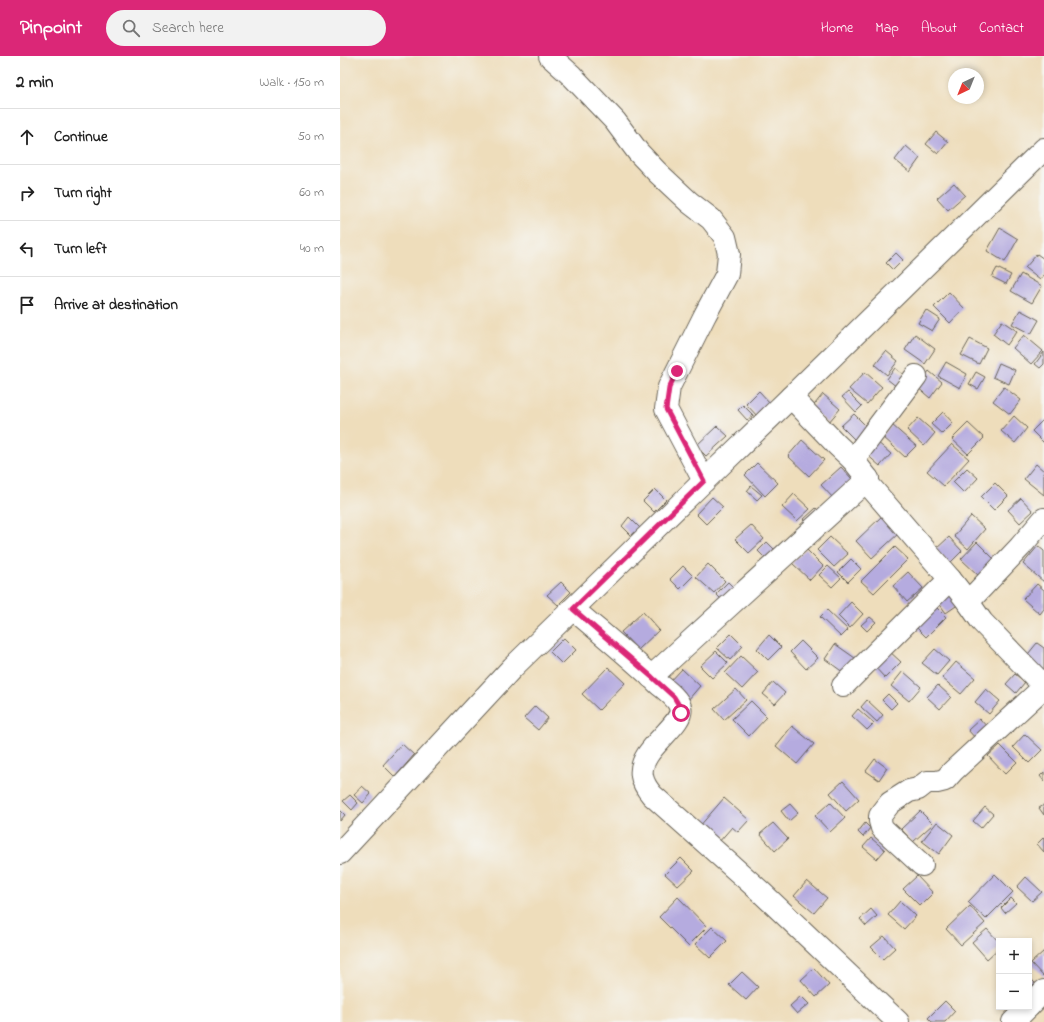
<!DOCTYPE html>
<meta charset="utf-8">
<style>
body{margin:0;font-family:"Indie Flower",sans-serif;background:#f2f2f2;color:#222}
.controls{position:absolute;right:12px;bottom:12px;display:grid;overflow:hidden;border-radius:0px;box-shadow:0 2px 6px #0003}
.controls button{width:36px;height:36px;display:grid;place-items:center;padding:0;border:0;border-bottom:1px solid #e0e0e0;background:#fff;color:#222;font:20px sans-serif}
.compass{position:absolute;left:608px;top:12px;width:36px;height:36px;border-radius:50%;background:#fff;box-shadow:0 2px 6px #0003;rotate:223deg}
.stop{position:absolute;width:12px;height:12px;margin:-9px;border:3px solid #db2777;border-radius:50%;background:#fff}
.stop.end{background:#db2777;border-color:#fff;box-shadow:0 1px 4px #0008}
.list{margin:0;padding:0;list-style:none}
h2{display:flex;justify-content:space-between;align-items:center;height:52px;margin:0;padding:0 16px;font-size:17px}
h2 small{font-size:13px;font-weight:400;color:#767676}
.list li{display:grid;grid-template-columns:26px 1fr auto;gap:12px;align-items:center;box-sizing:border-box;height:56px;padding:0 16px;border-top:1px solid #e0e0e0}
.list b{display:block;font-size:15px;white-space:nowrap}
.list em{font-size:13px;font-style:normal;color:#767676}
.icon{flex:none;width:22px;height:22px;fill:none;stroke:currentColor;stroke-width:2;stroke-linecap:round;stroke-linejoin:round}
.map{position:relative;flex:none;width:704px;height:966px;overflow:hidden}
header{display:flex;align-items:center;gap:24px;box-sizing:border-box;height:56px;padding:0 20px;background:#db2777;color:#fff}
header strong{font-size:19px}
nav{display:flex;gap:22px;margin-inline-start:auto;font-size:14px}
.search{width:280px;height:36px;background:#f2f2f2;display:flex;align-items:center;gap:10px;box-sizing:border-box;padding:0 14px;border-radius:22px;color:#767676;font-size:15px}
main{display:flex}
aside{flex:1;background:#fff}
.map>svg:first-child{display:block}
</style>
<header>
<strong>Pinpoint</strong>
<div class="search"><svg class="icon" aria-label="search" viewBox="0 0 24 24"><circle cx="10" cy="10" r="6"/><path d="M15 15l6 6"/></svg>Search here</div>
<nav><a>Home</a><a>Map</a><a>About</a><a>Contact</a></nav>
</header>
<main>
<aside>
<h2>2 min<small>Walk · 150 m</small></h2>
<ul class="list">
<li><svg class="icon" aria-label="ahead" viewBox="0 0 24 24"><path d="M12 20V5M6 11l6-6 6 6"/></svg><div><b>Continue</b></div><em>50 m</em></li>
<li><svg class="icon" aria-label="right" viewBox="0 0 24 24"><path d="M7 20v-9h11M14 6l5 5-5 5"/></svg><div><b>Turn right</b></div><em>60 m</em></li>
<li><svg class="icon" aria-label="left" viewBox="0 0 24 24"><path d="M17 20v-9H6M10 6l-5 5 5 5"/></svg><div><b>Turn left</b></div><em>40 m</em></li>
<li><svg class="icon" aria-label="arrive" viewBox="0 0 24 24"><path d="M6 21V4h12l-3 4 3 4H6"/></svg><div><b>Arrive at destination</b></div></li>
</ul>
</aside>
<div class="map">
<svg width="704" height="966" viewBox="0 0 704 966">
<rect width="100%" height="100%" fill="#f6f6f2"/>
<filter id="ink" filterUnits="userSpaceOnUse"><feTurbulence type="fractalNoise" baseFrequency=".025" numOctaves="2"/><feDisplacementMap in="SourceGraphic" scale="8" xChannelSelector="R" yChannelSelector="G"/><feConvolveMatrix kernelMatrix="1 2 1 2 8 2 1 2 1" color-interpolation-filters="sRGB"/></filter>
<filter id="wash" filterUnits="userSpaceOnUse"><feTurbulence type="fractalNoise" baseFrequency=".012" numOctaves="4" result="noise"/><feDisplacementMap in="SourceGraphic" scale="16" xChannelSelector="R" yChannelSelector="G"/><feGaussianBlur stdDeviation="0.9" result="paint"/><feColorMatrix in="noise" values="0 0 0 0 0 0 0 0 0 0 0 0 0 0 0 0 0 1.4 0 .05"/><feComposite in="paint" operator="in"/></filter>
<g filter="url(#wash)">
<rect width="100%" height="100%" fill="#edb"/>
<g id="blocks">
<g fill="#b5abdf">
<path d="M 596,76 L 608,86 L 598,98 L 586,88 Z"/>
<path d="M 566,90 L 580,102 L 570,116 L 555,104 Z"/>
<path d="M 614,127 L 625,139 L 608,154 L 597,142 Z"/>
<path d="M 660,172 L 678,183 L 665,206 L 647,195 Z"/>
<path d="M 556,197 L 563,204 L 553,214 L 546,207 Z"/>
<path d="M 697,198 L 704,203 L 704,219 L 700,224 L 685,212 Z"/>
<path d="M 657,212 L 671,219 L 666,228 L 652,221 Z"/>
<path d="M 681,218 L 702,230 L 692,247 L 671,235 Z"/>
<path d="M 609,236 L 624,252 L 610,267 L 594,251 Z"/>
<path d="M 586,254 L 600,263 L 592,275 L 578,267 Z"/>
<path d="M 680,254 L 699,264 L 691,278 L 672,268 Z"/>
<path d="M 662,265 L 677,275 L 667,289 L 653,278 Z"/>
<path d="M 575,278 L 595,293 L 585,308 L 565,294 Z"/>
<path d="M 684,279 L 703,295 L 691,308 L 673,292 Z"/>
<path d="M 630,283 L 647,292 L 639,308 L 621,299 Z"/>
<path d="M 546,295 L 558,305 L 547,319 L 535,309 Z"/>
<path d="M 704,296 L 704,308 L 700,312 L 695,308 Z"/>
<path d="M 606,306 L 627,318 L 620,332 L 598,320 Z"/>
<path d="M 659,307 L 675,314 L 669,328 L 653,321 Z"/>
<path d="M 555,312 L 565,320 L 557,331 L 547,323 Z"/>
<path d="M 589,315 L 602,326 L 590,342 L 577,331 Z"/>
<path d="M 525,316 L 542,331 L 527,348 L 509,333 Z"/>
<path d="M 636,316 L 645,321 L 638,333 L 629,328 Z"/>
<path d="M 664,331 L 681,344 L 670,358 L 653,345 Z"/>
<path d="M 419,335 L 431,348 L 418,361 L 406,348 Z"/>
<path d="M 508,336 L 522,350 L 516,356 L 502,341 Z"/>
<path d="M 483,338 L 500,353 L 488,367 L 471,353 Z"/>
<path d="M 403,349 L 413,359 L 407,364 L 398,354 Z"/>
<path d="M 603,356 L 613,367 L 602,378 L 591,368 Z"/>
<path d="M 514,358 L 530,374 L 517,386 L 501,370 Z"/>
<path d="M 674,360 L 687,372 L 675,387 L 661,375 Z"/>
<path d="M 578,362 L 595,377 L 584,390 L 567,374 Z"/>
<path d="M 704,363 L 704,387 L 692,375 Z"/>
<path d="M 628,367 L 644,382 L 628,398 L 612,383 Z"/>
<path d="M 552,369 L 576,390 L 565,401 L 542,380 Z"/>
<path d="M 377,370 L 388,380 L 366,400 L 356,390 Z"/>
<path d="M 462,384 L 484,404 L 469,420 L 448,400 Z"/>
<path d="M 536,385 L 551,398 L 540,410 L 525,397 Z"/>
<path d="M 612,388 L 629,403 L 604,430 L 587,415 Z"/>
<path d="M 417,407 L 438,427 L 425,440 L 405,419 Z"/>
<path d="M 696,408 L 704,415 L 704,439 L 684,423 Z"/>
<path d="M 501,411 L 513,424 L 494,443 L 481,429 Z"/>
<path d="M 627,412 L 638,422 L 624,437 L 613,426 Z"/>
<path d="M 655,427 L 668,440 L 654,454 L 641,441 Z"/>
<path d="M 411,430 L 422,439 L 417,444 L 407,435 Z"/>
<path d="M 315,433 L 326,444 L 314,456 L 303,445 Z"/>
<path d="M 454,438 L 470,453 L 457,465 L 442,451 Z"/>
<path d="M 372,441 L 383,451 L 366,468 L 356,458 Z"/>
<path d="M 681,442 L 693,455 L 680,467 L 668,454 Z"/>
<path d="M 476,452 L 481,457 L 468,469 L 463,464 Z"/>
<path d="M 542,460 L 559,477 L 532,502 L 516,485 Z"/>
<path d="M 631,460 L 645,473 L 628,493 L 614,480 Z"/>
<path d="M 289,461 L 301,473 L 293,481 L 282,470 Z"/>
<path d="M 411,469 L 424,483 L 409,497 L 395,483 Z"/>
<path d="M 490,481 L 508,498 L 494,511 L 477,494 Z"/>
<path d="M 609,481 L 622,495 L 609,508 L 595,494 Z"/>
<path d="M 427,486 L 436,495 L 427,504 L 418,495 Z"/>
<path d="M 637,486 L 654,503 L 639,520 L 621,503 Z"/>
<path d="M 698,490 L 704,495 L 704,526 L 683,508 Z"/>
<path d="M 555,491 L 568,503 L 534,537 L 521,525 Z"/>
<path d="M 466,493 L 483,510 L 470,524 L 452,507 Z"/>
<path d="M 511,503 L 521,513 L 508,526 L 498,516 Z"/>
<path d="M 368,508 L 385,525 L 374,537 L 356,521 Z"/>
<path d="M 343,510 L 353,520 L 340,533 L 330,523 Z"/>
<path d="M 488,510 L 501,522 L 492,531 L 479,519 Z"/>
<path d="M 568,516 L 583,532 L 567,546 L 553,530 Z"/>
<path d="M 221,526 L 231,536 L 218,549 L 207,539 Z"/>
<path d="M 388,526 L 397,535 L 384,546 L 376,538 Z"/>
<path d="M 697,528 L 704,534 L 704,553 L 700,558 L 683,543 Z"/>
<path d="M 609,534 L 619,548 L 606,557 L 596,543 Z"/>
<path d="M 511,546 L 523,558 L 510,572 L 498,560 Z"/>
<path d="M 593,548 L 606,561 L 586,581 L 573,568 Z"/>
<path d="M 487,554 L 508,574 L 501,581 L 480,561 Z"/>
<path d="M 303,556 L 319,574 L 298,594 L 281,576 Z"/>
<path d="M 530,561 L 536,566 L 527,575 L 521,569 Z"/>
<path d="M 391,578 L 403,590 L 390,604 L 377,592 Z"/>
<path d="M 429,579 L 441,591 L 428,604 L 417,593 Z"/>
<path d="M 224,582 L 236,594 L 222,608 L 210,596 Z"/>
<path d="M 461,585 L 478,602 L 466,613 L 450,596 Z"/>
<path d="M 697,587 L 704,592 L 704,619 L 684,603 Z"/>
<path d="M 495,588 L 515,602 L 504,617 L 485,603 Z"/>
<path d="M 595,593 L 609,605 L 597,619 L 582,607 Z"/>
<path d="M 548,594 L 561,606 L 545,622 L 533,609 Z"/>
<path d="M 376,595 L 388,607 L 372,622 L 360,610 Z"/>
<path d="M 401,600 L 418,616 L 402,633 L 385,617 Z"/>
<path d="M 616,606 L 635,622 L 621,638 L 602,622 Z"/>
<path d="M 268,611 L 285,627 L 259,654 L 242,638 Z"/>
<path d="M 342,613 L 360,630 L 348,644 L 329,627 Z"/>
<path d="M 563,615 L 581,631 L 569,645 L 551,630 Z"/>
<path d="M 675,618 L 685,626 L 676,637 L 666,628 Z"/>
<path d="M 433,626 L 445,637 L 435,648 L 423,638 Z"/>
<path d="M 598,629 L 611,641 L 600,653 L 587,641 Z"/>
<path d="M 396,633 L 406,644 L 384,664 L 374,653 Z"/>
<path d="M 646,633 L 660,645 L 649,658 L 635,646 Z"/>
<path d="M 548,638 L 557,647 L 551,653 L 542,644 Z"/>
<path d="M 527,644 L 543,659 L 537,666 L 521,651 Z"/>
<path d="M 411,645 L 427,661 L 409,680 L 392,663 Z"/>
<path d="M 195,650 L 208,662 L 198,674 L 184,662 Z"/>
<path d="M 518,653 L 534,667 L 527,674 L 512,660 Z"/>
<path d="M 640,663 L 648,672 L 636,683 L 628,674 Z"/>
<path d="M 452,670 L 474,688 L 457,708 L 436,690 Z"/>
<path d="M 685,678 L 702,694 L 689,707 L 673,691 Z"/>
<path d="M 62,688 L 74,699 L 55,721 L 43,709 Z"/>
<path d="M 660,689 L 677,706 L 665,718 L 648,700 Z"/>
<path d="M 535,703 L 547,712 L 539,724 L 526,715 Z"/>
<path d="M 704,716 L 704,725 L 700,720 Z"/>
<path d="M 503,725 L 519,743 L 506,755 L 490,737 Z"/>
<path d="M 22,730 L 31,738 L 23,747 L 14,739 Z"/>
<path d="M 10,739 L 18,747 L 12,754 L 3,745 Z"/>
<path d="M 384,742 L 409,764 L 398,776 L 392,771 L 378,787 L 359,771 Z"/>
<path d="M 490,746 L 505,762 L 490,776 L 475,760 Z"/>
<path d="M 450,748 L 458,757 L 449,765 L 441,755 Z"/>
<path d="M 704,749 L 704,759 L 699,752 Z"/>
<path d="M 645,751 L 653,758 L 641,772 L 633,765 Z"/>
<path d="M 0,754 L 5,759 L 0,765 Z"/>
<path d="M 580,755 L 593,768 L 573,786 L 561,773 Z"/>
<path d="M 597,766 L 613,779 L 599,798 L 582,785 Z"/>
<path d="M 433,767 L 448,783 L 435,795 L 420,778 Z"/>
<path d="M 525,767 L 530,772 L 523,781 L 518,776 Z"/>
<path d="M 704,781 L 704,796 L 697,788 Z"/>
<path d="M 531,782 L 545,794 L 537,803 L 523,791 Z"/>
<path d="M 341,802 L 354,815 L 338,830 L 325,818 Z"/>
<path d="M 655,818 L 673,836 L 646,863 L 628,846 Z"/>
<path d="M 577,820 L 593,837 L 580,850 L 563,833 Z"/>
<path d="M 686,821 L 702,836 L 692,845 L 677,831 Z"/>
<path d="M 467,825 L 487,842 L 474,857 L 454,840 Z"/>
<path d="M 338,841 L 367,871 L 348,890 L 319,861 Z"/>
<path d="M 671,842 L 676,847 L 665,857 L 661,852 Z"/>
<path d="M 560,845 L 576,860 L 564,873 L 548,859 Z"/>
<path d="M 630,850 L 645,867 L 621,889 L 606,873 Z"/>
<path d="M 531,853 L 537,860 L 526,870 L 520,863 Z"/>
<path d="M 372,871 L 387,885 L 370,902 L 355,888 Z"/>
<path d="M 647,873 L 659,886 L 659,892 L 647,903 L 632,886 Z"/>
<path d="M 544,880 L 555,892 L 543,903 L 531,891 Z"/>
<path d="M 704,895 L 704,921 L 691,907 Z"/>
<path d="M 474,912 L 489,929 L 476,941 L 461,924 Z"/>
<path d="M 402,916 L 418,931 L 406,944 L 389,929 Z"/>
<path d="M 689,921 L 695,927 L 689,934 Z"/>
<path d="M 461,940 L 469,948 L 457,958 L 450,950 Z"/>
<path d="M 605,945 L 615,955 L 605,966 L 592,966 L 588,962 Z"/>
</g>
</g>
</g>
<g filter="url(#ink)">
<use href="#blocks" fill-opacity="0" stroke="#666054" stroke-width="1"/>
<g fill="none" stroke-linecap="round" stroke-linejoin="round">
<defs>
<g id="minor">
<path d="M 210,0 L 232,20 L 275,65 L 298,96 L 317,116 L 349,146 L 371,163 L 385,181 L 389,198 L 387,218 L 365,259 L 329,331 L 326,353 L 364,425"/>
<path d="M 451,341 L 497,389 L 513,404 L 528,423 L 528,428 L 610,523 L 628,546 L 642,566 L 704,630"/>
<path d="M 513,404 L 576,320"/>
<path d="M 628,546 L 680,491 L 704,463"/>
<path d="M 233,553 C 262,578 292,602 320,629 C 326,634 338,643 340,651 C 346,669 297,693 302,720 C 303,727 307,733 312,739 L 421,836 L 558,966"/>
<path d="M 311,621 L 528,423"/>
<path d="M 503,630 L 610,523"/>
<path d="M 0,797 L 173,611 L 364,425 L 451,341 L 704,93"/>
<path d="M 582,809 L 542,772 L 540,765 L 540,760 L 550,747 L 569,735 L 578,733 L 587,726 L 597,726 L 605,724 L 613,715 L 704,631"/>
<path d="M 689,950 L 704,935"/>
<path d="M 673,966 L 688,951"/>
</g>
</defs>
<use href="#minor" stroke="#666054" stroke-width="24"/>
<use href="#minor" stroke="#fff" stroke-width="22"/>
</g>
</g>
<g fill="none" stroke-linecap="round" stroke-linejoin="round" filter="url(#ink)">
<path stroke="#db2777" stroke-width="5" d="M 337,315 L 329,332 L 326,353 L 364,425 L 233,553 L 312,621 L 334,641 L 340,651 L 341,657"/>
</g>
</svg>
<div class="controls">
<button>+</button>
<button>−</button>
</div>
<svg class="compass" viewBox="-18 -18 36 36"><path d="M0-13l5 13h-10z" fill="#e53935"/><path d="M0 13l5-13h-10z" fill="#767676"/></svg>
<div class="stop" style="left:341px;top:657px"></div>
<div class="stop end" style="left:337px;top:315px"></div>
</div>
</main>
